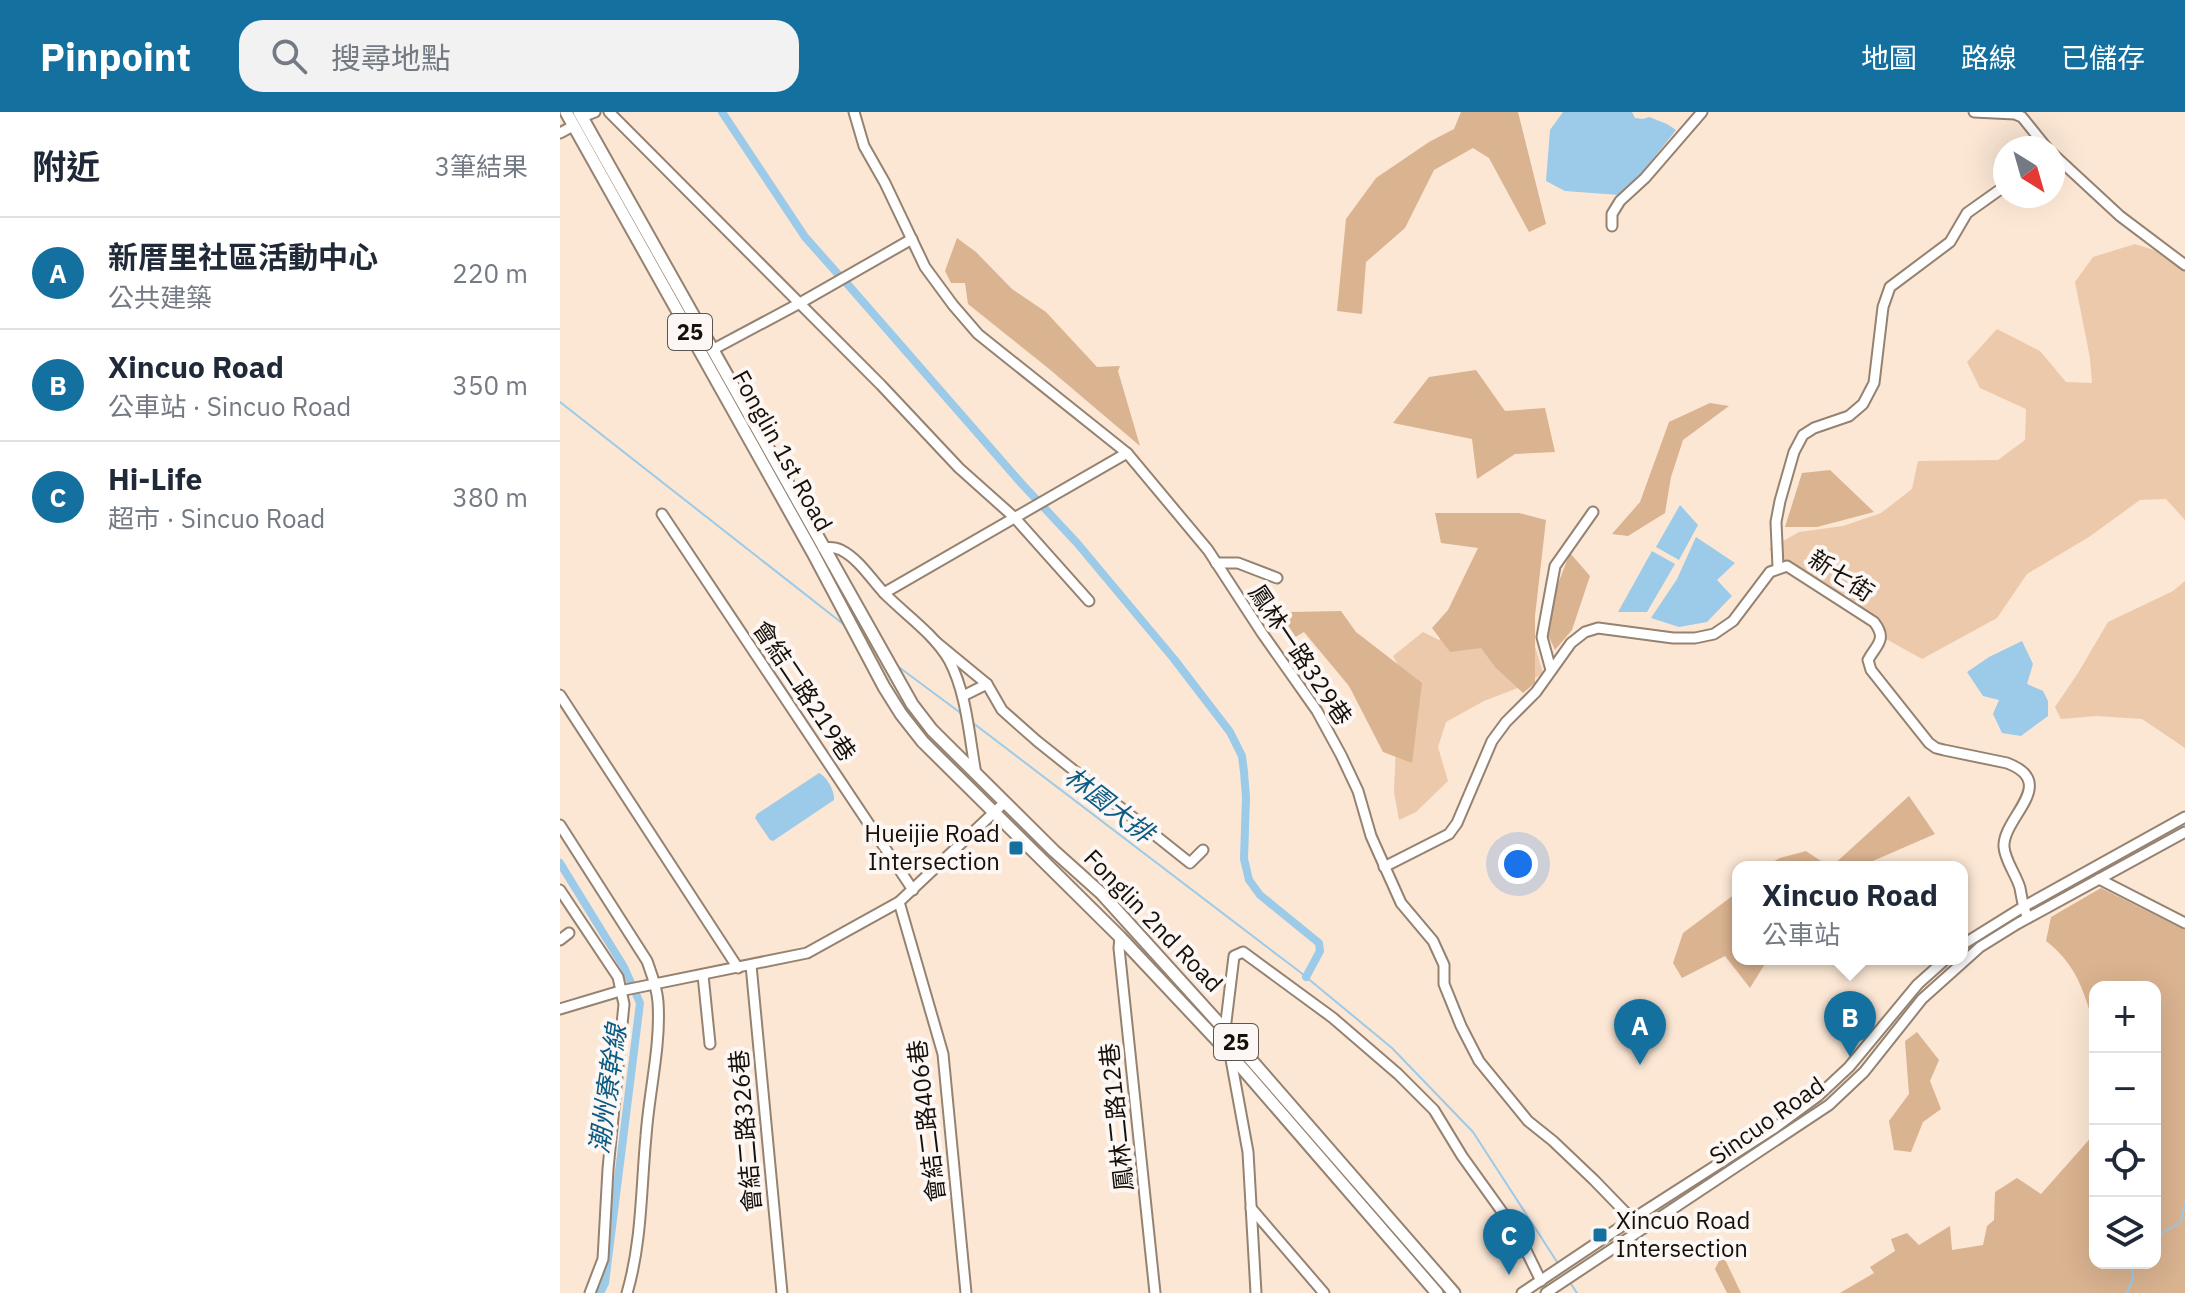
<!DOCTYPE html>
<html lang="zh-TW">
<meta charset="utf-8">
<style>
body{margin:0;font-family:"IBM Plex Sans","Noto Sans TC",sans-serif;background:#f2f2f3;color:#1f2937}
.controls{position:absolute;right:24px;bottom:24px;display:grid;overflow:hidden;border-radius:16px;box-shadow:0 8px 32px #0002}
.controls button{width:72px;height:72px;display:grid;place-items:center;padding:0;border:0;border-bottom:2px solid #e0e1e3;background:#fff;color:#1f2937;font:40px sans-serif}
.compass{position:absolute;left:1433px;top:24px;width:72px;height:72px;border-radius:50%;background:#fff;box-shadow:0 8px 32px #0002;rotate:143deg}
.you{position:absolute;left:958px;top:752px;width:28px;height:28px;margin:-20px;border:6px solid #fff;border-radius:50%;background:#1a73e8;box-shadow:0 0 0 12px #1a73e833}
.badge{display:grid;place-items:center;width:52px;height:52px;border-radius:50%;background:#14709e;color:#fff;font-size:26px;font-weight:700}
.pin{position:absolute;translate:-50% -66px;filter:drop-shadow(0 2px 4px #0008)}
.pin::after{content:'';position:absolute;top:42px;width:28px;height:24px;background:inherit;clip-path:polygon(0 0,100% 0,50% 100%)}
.popup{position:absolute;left:1172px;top:749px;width:236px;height:104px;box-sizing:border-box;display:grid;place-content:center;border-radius:16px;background:#fff;filter:drop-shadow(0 2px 6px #0005);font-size:26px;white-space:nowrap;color:#747a83}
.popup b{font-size:30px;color:#1f2937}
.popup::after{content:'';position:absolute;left:50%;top:100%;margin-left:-16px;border:16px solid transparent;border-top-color:#fff}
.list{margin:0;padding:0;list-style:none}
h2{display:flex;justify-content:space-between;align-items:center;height:104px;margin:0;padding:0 32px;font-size:34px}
h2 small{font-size:26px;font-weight:400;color:#747a83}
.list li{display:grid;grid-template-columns:52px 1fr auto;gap:24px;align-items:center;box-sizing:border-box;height:112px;padding:0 32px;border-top:2px solid #e0e1e3}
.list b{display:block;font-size:30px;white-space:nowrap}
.list p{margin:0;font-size:26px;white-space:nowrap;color:#747a83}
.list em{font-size:26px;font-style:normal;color:#747a83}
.icon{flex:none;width:44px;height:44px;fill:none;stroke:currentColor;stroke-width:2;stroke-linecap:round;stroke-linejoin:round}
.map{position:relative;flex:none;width:1625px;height:1181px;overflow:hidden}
header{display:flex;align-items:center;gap:48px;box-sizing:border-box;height:112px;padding:0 40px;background:#14709e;color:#fff}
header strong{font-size:38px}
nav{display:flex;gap:44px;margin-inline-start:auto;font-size:28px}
.search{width:560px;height:72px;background:#f2f2f3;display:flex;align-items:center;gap:20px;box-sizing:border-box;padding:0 28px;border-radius:24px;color:#747a83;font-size:30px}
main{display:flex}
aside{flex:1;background:#fff}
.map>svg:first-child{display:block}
</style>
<header>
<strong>Pinpoint</strong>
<div class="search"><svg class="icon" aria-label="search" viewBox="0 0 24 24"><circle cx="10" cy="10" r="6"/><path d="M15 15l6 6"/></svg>搜尋地點</div>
<nav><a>地圖</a><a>路線</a><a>已儲存</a></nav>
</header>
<main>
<aside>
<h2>附近<small>3筆結果</small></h2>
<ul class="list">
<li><span class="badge">A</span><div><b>新厝里社區活動中心</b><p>公共建築</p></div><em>220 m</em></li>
<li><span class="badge">B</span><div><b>Xincuo Road</b><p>公車站 · Sincuo Road</p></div><em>350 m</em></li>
<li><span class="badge">C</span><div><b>Hi-Life</b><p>超市 · Sincuo Road</p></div><em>380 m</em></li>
</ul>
</aside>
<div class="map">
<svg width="1625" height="1181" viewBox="0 0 1625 1181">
<rect width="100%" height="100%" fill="#fce7d4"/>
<g fill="#ecc9aa">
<path d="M 1575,132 L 1619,146 L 1625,152 L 1625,408 L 1606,387 L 1580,388 L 1529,425 L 1467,462 L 1437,506 L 1362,547 L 1319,523 L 1295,494 L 1281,495 L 1252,473 L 1236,464 L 1209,437 L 1239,420 L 1283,414 L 1321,401 L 1352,377 L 1358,349 L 1438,348 L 1465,328 L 1466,297 L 1420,276 L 1407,250 L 1437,217 L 1480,239 L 1506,270 L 1532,271 L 1530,246 L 1515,170 L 1533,145 Z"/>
<path d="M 1625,469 L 1625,636 L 1582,607 L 1537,604 L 1501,607 L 1495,595 L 1518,561 L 1548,510 L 1613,479 Z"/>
<path d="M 908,504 L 970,518 L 983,561 L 963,574 L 924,589 L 886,610 L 878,635 L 888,669 L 856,700 L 839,708 L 834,680 L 837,611 L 859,589 L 833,544 L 863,520 L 879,528 Z"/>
</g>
<g fill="#dab390">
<path d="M 901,0 L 958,0 L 986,112 L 969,120 L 929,46 L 913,36 L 874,58 L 845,116 L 806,150 L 802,202 L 777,199 L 786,107 L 816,66 L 869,30 L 894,17 Z"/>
<path d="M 397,126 L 416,140 L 452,177 L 486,200 L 537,255 L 560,254 L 558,259 L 580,334 L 488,256 L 408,192 L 405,171 L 391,171 L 385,159 Z"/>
<path d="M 916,258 L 945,299 L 985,296 L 995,340 L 955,342 L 917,367 L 912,327 L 833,311 L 869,265 Z"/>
<path d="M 1150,291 L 1169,294 L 1123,328 L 1111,365 L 1105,401 L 1068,424 L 1052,422 L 1080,390 L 1109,310 Z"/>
<path d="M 1270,358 L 1314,400 L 1257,415 L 1225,415 L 1242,361 Z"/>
<path d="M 875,401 L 959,401 L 986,408 L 975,504 L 975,571 L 963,581 L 936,556 L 921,536 L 890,540 L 872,516 L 888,498 L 918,436 L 881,431 Z"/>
<path d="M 1010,441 L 1030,464 L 1012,518 L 995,538 L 988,523 L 994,482 Z"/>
<path d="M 699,493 L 732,500 L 781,499 L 796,520 L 862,571 L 852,651 L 823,640 L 789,574 L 744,520 L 732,527 Z"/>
<path d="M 1349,684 L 1375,722 L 1299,755 L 1271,755 Z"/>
<path d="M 1246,739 L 1270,755 L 1203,755 L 1220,746 Z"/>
<path d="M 1178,769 L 1178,847 L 1208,847 L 1190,876 L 1165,844 L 1122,866 L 1113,851 L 1123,821 L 1175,782 L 1172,773 Z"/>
<path d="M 1541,776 L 1625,818 L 1625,1181 L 1280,1181 L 1314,1161 L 1310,1155 L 1335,1139 L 1331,1127 L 1347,1121 L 1359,1133 L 1390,1114 L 1392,1138 L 1423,1133 L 1427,1114 L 1434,1108 L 1435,1080 L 1457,1066 L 1481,1082 L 1535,1021 L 1535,1151 L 1595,1151 L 1595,875 L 1535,875 L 1535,915 C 1523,879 1518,854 1486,829 L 1491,805 Z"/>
<path d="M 1357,920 L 1379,948 L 1370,969 L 1381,997 L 1363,1010 L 1351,1040 L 1334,1038 L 1329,1009 L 1349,982 L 1345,929 Z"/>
<path d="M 1152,1129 L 1159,1135 L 1181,1181 L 1167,1181 L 1155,1157 L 1159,1149 L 1152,1134 Z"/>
</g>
<g fill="#9ccae9">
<path d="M 1003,0 L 1072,0 L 1075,6 L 1083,7 L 1089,5 L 1107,12 L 1116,18 L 1076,68 L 1059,83 L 1005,79 L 986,69 L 990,18 Z"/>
<path d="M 1120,393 L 1138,413 L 1119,448 L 1096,435 Z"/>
<path d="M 1136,425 L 1175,451 L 1157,468 L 1172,484 L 1147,510 L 1119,515 L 1091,506 L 1117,467 Z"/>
<path d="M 1092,439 L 1115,452 L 1087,500 L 1058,500 Z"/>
<path d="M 1462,529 L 1473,552 L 1467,572 L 1483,579 L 1488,589 L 1488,604 L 1461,624 L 1442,621 L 1433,602 L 1439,588 L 1423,584 L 1407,560 L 1429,545 Z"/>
<path d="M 259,661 C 267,665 275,679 274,688 L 213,729 L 210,728 L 195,706 L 197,702 Z"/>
</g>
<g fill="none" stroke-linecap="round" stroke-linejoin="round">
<g stroke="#9ccae9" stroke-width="2">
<path d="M 0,290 L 287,515"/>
<path d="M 304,529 L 315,537"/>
<path d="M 336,553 L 402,602"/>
<path d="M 413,611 L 740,860 L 832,936 L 913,1020 L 999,1153"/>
<path d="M 1595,1125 L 1621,1110 L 1625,1091"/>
<path d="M 1009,1169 L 1017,1181"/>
<path d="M 1567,1181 L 1573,1167 L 1571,1151"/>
</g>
<g stroke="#9ccae9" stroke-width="8">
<path d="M 162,0 L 245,125 L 277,161"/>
<path d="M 283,167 L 461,371 L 517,431 L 614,547 L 670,620 L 682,644 L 684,660 L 686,685 L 684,747 L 689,768 L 700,783 L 759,831 L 760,839 L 746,865"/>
<path d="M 0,751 L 64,855 L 80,891 L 45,1171 L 40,1181"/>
</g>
<defs>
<g id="minor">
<path d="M 49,0 L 321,273 L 399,356 L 455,406 L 529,489"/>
<path d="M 294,0 L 304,34 L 325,71 L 365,155 L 393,193 L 418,222 L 567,341 L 648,438 L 702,521 L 757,599 L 781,643 L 798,679 L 811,724 L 841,791 L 873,829 L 884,853 L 884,872 L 901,914 L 919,949 L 968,1009 L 993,1029 L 1034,1068 L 1066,1101 L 1078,1119"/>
<path d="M 1414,0 L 1455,2 L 1462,5 L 1487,36"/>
<path d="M 22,5 L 35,0"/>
<path d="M 0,21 L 13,14"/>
<path d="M 1493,42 L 1560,104 L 1625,153"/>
<path d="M 1052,114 L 1052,102 L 1060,89 L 1085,66 L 1142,0"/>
<path d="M 152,238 L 240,191 L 352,127"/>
<path d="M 102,402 L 353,778"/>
<path d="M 263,436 C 269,435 275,435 281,438 C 299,447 311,467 325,482 C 346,503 374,522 389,548 C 407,582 409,624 416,662"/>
<path d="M 656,451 L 678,451 L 717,466"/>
<path d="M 1218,455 L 1216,410 L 1220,389 L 1234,340 L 1243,323 L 1254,316 L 1289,304 L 1303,292 L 1314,271 L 1323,195 L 1330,175 L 1390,130 L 1407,101 L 1445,74"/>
<path d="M 324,481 L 567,341"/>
<path d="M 376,530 L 427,572 L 442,598 L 477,629 L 630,751 L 643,738"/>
<path d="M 991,558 L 982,525 L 995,454 L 1033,400"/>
<path d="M 0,583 L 178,856"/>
<path d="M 403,584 L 427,572"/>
<path d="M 0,713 L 87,849 C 92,863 97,875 98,890 C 101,934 89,980 86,1024 C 81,1076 82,1130 67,1181"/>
<path d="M 824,755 L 889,722 L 897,711 L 932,629 L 946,610 L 976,580 L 1011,531 L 1025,520 L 1038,516 L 1113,526 L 1135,526 L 1154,522 L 1173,509 L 1210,460 L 1227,454 L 1314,510 C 1328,528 1316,533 1308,548 L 1311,558 L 1369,631 L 1376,636 L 1384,638 L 1447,651 C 1500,671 1442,706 1444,735 C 1445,749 1456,762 1460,776 C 1462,787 1463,796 1468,806"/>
<path d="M 1539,767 L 1625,811"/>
<path d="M 0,778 L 58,865 L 64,892 L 48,1057 L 43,1147 L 30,1181"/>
<path d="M 339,790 L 383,942 L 406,1181"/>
<path d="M 560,825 L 559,836 L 595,1181"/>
<path d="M 0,828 L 9,821"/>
<path d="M 1402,833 L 1463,795 L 1625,705"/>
<path d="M 191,853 L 222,1181"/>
<path d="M 143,863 L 150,932"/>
<path d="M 0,897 L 60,879 L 247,841 L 339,790 L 445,690"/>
<path d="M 665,918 L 674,844 L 683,840 L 773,906 L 838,962 L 874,998 L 902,1044 L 958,1122 L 981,1169"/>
<path d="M 670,942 L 688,1040 L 696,1181"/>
<path d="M 691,1096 L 764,1181"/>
<path d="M 962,1181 L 1071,1108 L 1216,1015 L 1258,984 L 1289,955 L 1358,872 L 1386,847"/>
<path d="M 986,1181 L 1269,993 L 1304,960 L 1362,887 L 1420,835 L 1457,812 L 1625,720"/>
</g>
<g id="major">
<path d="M 6,0 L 253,441 L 324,575 L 341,602 L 363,630 L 560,825 L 670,942 L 877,1181"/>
<path d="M 19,0 L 352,592 L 372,618 L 494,739 L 542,782 L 665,918 L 894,1181"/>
</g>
</defs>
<use href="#minor" stroke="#958271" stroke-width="13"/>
<use href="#major" stroke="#958271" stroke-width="15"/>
<use href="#minor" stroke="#fff" stroke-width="9"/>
<use href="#major" stroke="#fff" stroke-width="11"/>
</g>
<g fill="#14709e" stroke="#fcf7f4" stroke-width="3">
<rect x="448" y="728" width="16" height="16" rx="4"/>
<rect x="1032" y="1115" width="16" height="16" rx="4"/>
</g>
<g text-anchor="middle" stroke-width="8" stroke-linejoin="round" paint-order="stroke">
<g fill="#fcf7f4" stroke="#5c5550" stroke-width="2">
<rect x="108" y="202" width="44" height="36" rx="6"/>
<rect x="654" y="912" width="44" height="36" rx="6"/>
</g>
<g font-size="22" font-weight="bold" fill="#171009">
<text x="130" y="228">25</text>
<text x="676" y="938">25</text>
</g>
<g font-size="24" fill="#171009" stroke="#fcf7f4">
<text transform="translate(222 339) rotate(61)" y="8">Fonglin 1st Road</text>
<text transform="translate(1281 464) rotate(33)" y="8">新七街</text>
<text transform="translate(740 543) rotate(56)" y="8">鳳林一路329巷</text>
<text transform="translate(244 579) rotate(56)" y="8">會結二路219巷</text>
<text transform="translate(593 809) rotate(46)" y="8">Fonglin 2nd Road</text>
<text transform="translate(557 1005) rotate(-96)" y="8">鳳林二路12巷</text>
<text transform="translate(367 1009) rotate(-97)" y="8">會結二路406巷</text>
<text transform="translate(1207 1009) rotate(-35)" y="8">Sincuo Road</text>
<text transform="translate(186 1019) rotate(-95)" y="8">會結二路326巷</text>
</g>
<g font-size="24" fill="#171009" stroke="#fcf7f4" text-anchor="end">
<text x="440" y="730">Hueijie Road<tspan x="440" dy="28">Intersection</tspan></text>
<text x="1056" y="1117" text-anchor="start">Xincuo Road<tspan x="1056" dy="28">Intersection</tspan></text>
</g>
<g font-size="26" font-style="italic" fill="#0b5b83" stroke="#fcf7f4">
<text transform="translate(549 693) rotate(38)" y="9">林園大排</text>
<text transform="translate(48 977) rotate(-82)" y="9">潮州寮幹線</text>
</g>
</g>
</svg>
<div class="controls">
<button>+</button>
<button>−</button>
<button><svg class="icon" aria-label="locate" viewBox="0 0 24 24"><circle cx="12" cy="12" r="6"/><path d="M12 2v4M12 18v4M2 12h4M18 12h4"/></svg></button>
<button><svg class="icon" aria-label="layers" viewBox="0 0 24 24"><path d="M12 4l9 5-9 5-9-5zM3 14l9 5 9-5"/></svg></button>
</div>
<svg class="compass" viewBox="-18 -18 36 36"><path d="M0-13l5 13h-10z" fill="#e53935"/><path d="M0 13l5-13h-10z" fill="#747a83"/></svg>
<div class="you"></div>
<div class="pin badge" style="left:1080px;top:953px">A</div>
<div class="pin badge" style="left:1290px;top:945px">B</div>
<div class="popup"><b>Xincuo Road</b>公車站</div>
<div class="pin badge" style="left:949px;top:1163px">C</div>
</div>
</main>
